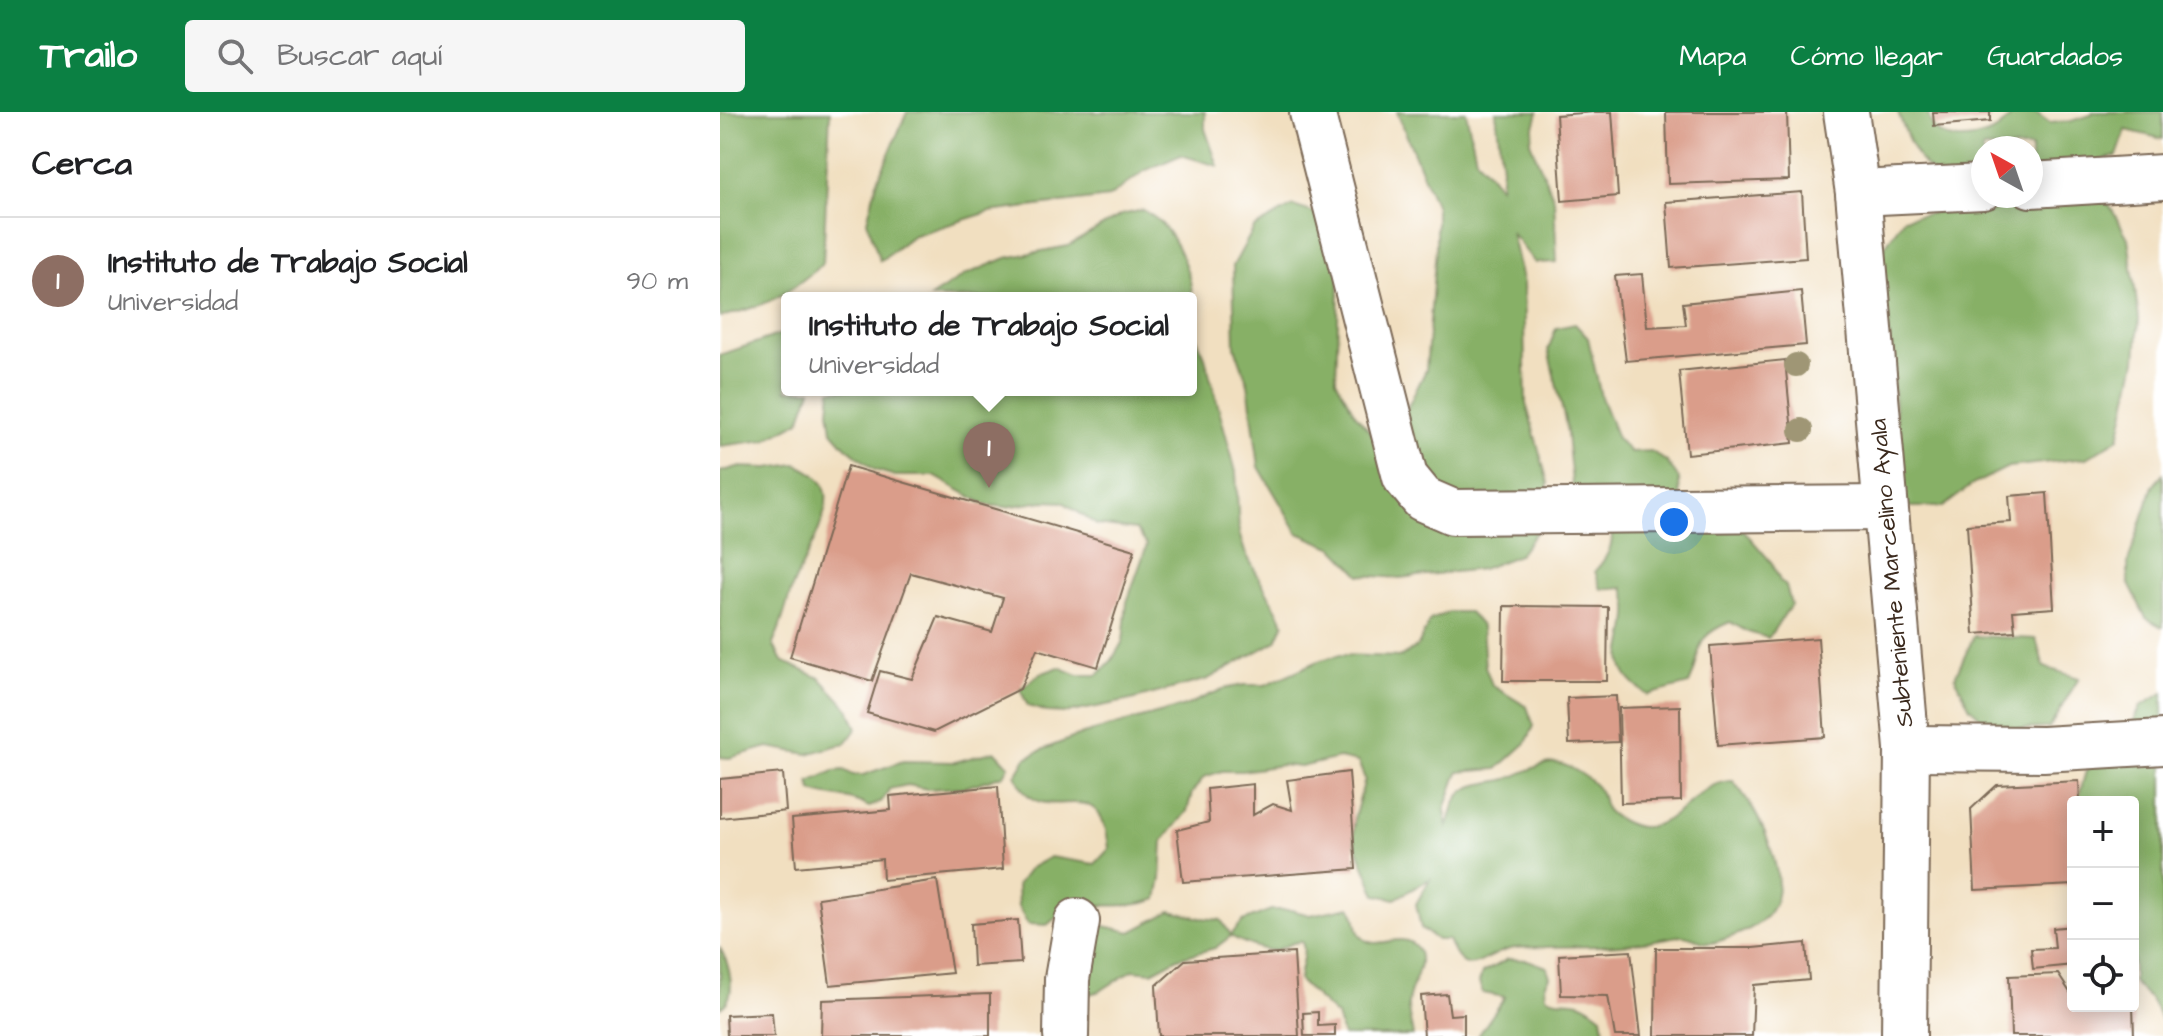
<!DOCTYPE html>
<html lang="es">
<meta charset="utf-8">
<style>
body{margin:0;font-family:"Architects Daughter",sans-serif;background:#f6f6f6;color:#202124}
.controls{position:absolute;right:24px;bottom:24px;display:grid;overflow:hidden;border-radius:8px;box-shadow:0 4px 20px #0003}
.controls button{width:72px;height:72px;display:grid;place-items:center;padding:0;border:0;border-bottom:2px solid #e0e0e0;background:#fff;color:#202124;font:40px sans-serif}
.compass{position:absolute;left:1251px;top:24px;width:72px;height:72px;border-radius:50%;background:#fff;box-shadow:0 4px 20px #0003;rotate:320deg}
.you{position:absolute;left:954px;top:410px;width:28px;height:28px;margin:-20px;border:6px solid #fff;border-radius:50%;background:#1a73e8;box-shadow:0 0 0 12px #1a73e833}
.badge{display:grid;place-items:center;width:52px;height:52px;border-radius:50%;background:#0b8043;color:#fff;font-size:26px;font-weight:700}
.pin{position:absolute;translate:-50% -66px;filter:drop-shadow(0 2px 4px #0008)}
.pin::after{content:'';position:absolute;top:42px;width:28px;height:24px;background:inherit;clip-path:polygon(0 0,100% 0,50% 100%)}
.popup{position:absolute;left:61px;top:180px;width:416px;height:104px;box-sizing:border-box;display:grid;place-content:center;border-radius:8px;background:#fff;filter:drop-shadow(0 2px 6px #0005);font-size:26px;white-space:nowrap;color:#757577}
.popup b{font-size:30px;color:#202124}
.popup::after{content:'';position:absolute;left:50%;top:100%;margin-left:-16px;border:16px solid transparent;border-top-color:#fff}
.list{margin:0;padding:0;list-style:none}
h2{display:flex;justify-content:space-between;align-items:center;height:104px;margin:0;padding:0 32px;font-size:34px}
h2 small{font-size:26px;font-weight:400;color:#757577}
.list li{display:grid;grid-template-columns:52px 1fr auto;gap:24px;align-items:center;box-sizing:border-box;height:128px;padding:0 32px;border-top:2px solid #e0e0e0}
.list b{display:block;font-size:30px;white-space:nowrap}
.list p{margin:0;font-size:26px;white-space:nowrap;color:#757577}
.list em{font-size:26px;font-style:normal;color:#757577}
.icon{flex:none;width:44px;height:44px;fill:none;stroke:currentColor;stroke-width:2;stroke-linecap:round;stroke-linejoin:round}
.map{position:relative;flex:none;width:1443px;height:924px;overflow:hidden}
header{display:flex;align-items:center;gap:48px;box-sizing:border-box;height:112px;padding:0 40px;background:#0b8043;color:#fff}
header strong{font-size:38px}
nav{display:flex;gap:44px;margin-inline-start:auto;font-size:28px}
.search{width:560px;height:72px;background:#f6f6f6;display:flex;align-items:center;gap:20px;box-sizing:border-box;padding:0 28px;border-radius:8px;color:#757577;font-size:30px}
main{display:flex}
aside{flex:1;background:#fff}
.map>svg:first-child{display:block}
</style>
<header>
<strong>Trailo</strong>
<div class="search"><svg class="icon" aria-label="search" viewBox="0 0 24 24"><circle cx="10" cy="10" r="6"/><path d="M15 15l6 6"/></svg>Buscar aquí</div>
<nav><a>Mapa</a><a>Cómo llegar</a><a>Guardados</a></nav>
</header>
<main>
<aside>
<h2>Cerca<small></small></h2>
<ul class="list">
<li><span class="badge" style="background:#8d6e63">1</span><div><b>Instituto de Trabajo Social</b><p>Universidad</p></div><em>90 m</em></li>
</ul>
</aside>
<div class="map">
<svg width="1443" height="924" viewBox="0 0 1443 924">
<rect width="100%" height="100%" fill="#fff"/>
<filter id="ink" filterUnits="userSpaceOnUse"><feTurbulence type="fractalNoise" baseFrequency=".0125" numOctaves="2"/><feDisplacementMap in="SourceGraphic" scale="16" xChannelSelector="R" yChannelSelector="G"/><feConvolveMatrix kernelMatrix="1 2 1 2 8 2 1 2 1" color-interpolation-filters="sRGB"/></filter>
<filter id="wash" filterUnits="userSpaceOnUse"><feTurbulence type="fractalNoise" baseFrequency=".006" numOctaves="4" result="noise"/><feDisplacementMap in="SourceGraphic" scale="32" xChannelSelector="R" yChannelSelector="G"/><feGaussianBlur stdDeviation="1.8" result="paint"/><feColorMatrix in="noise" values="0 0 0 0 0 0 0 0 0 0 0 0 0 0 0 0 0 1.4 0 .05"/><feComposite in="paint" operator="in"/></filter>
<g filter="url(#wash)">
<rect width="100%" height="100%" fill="#f1dfc0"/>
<g fill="#87b066" stroke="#616d42" stroke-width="2">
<path d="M 0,0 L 110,0 L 103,151 C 66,184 49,193 0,205 Z"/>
<path d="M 187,0 L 485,0 L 485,17 L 498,54 L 461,43 L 424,59 L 389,85 L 269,100 L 192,124 L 160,149 L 147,109 L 157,70 Z"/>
<path d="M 677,0 L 746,0 L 756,46 L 780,75 L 782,56 L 776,0 L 818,0 L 810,30 L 834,87 L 837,150 L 815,151 L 791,120 L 803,172 L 806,291 L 828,371 L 823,411 L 799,443 L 762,457 L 679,466 L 640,463 L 614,436 L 578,421 L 539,355 L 528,272 L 515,235 L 513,154 L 534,116 L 573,94 L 611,106 L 620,147 L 616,268 L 635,302 L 666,339 L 706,258 L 716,135 L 716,95 Z"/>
<path d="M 1178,0 L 1208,0 C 1211,33 1252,31 1275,19 C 1282,15 1288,8 1293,2 L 1315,0 L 1330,11 L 1351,9 L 1371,3 L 1373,0 L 1443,0 L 1443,27 L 1406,18 L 1397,44 L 1371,51 L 1354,47 L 1327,66 L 1311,72 L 1311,36 L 1263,36 L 1263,78 C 1249,73 1233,71 1219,64 C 1196,53 1186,22 1178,0 Z"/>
<path d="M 1346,86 L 1388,91 L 1408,126 L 1419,207 L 1416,248 L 1399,326 L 1366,346 L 1288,355 L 1252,373 L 1223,395 L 1184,395 L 1161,140 L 1184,106 L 1224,99 L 1266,100 Z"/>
<path d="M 423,98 C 428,101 434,105 439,109 C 455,124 476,169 471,191 L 471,186 L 209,186 L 245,163 L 286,146 L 348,134 L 401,103 Z"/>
<path d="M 855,212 L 868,226 L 881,285 L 897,326 L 910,340 L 931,339 L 947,350 L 959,367 L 960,388 L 1013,406 L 1052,451 L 1060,469 L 1066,474 L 1071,493 L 1048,526 L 1028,520 L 1010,510 C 969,527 985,538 969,572 L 928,583 C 881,552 911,535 908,493 C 907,487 905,481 903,475 L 881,477 L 875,459 C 888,445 901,423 883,407 C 876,400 862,395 854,390 L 846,313 L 828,238 L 836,216 Z"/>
<path d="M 471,215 L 484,242 L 516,360 L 519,421 L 525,440 L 564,511 L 556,529 L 488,567 L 411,588 L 347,601 L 327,600 L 308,594 L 300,577 L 320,562 L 339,555 L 358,563 L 378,563 L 392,548 L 403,529 L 407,490 L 427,433 L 416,418 L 377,413 L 343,390 L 324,389 L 286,395 L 266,393 L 214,364 L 175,364 L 155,358 L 125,334 L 112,319 L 109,299 L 111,278 L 471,278 Z"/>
<path d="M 67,220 L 67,278 L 91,278 L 80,309 L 45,328 L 0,334 L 0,243 Z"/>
<path d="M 76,352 C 89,358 103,365 106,381 C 110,405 83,450 73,473 C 66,493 62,513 53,532 L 62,549 L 100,566 L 128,596 L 137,616 L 126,631 L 88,642 L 48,635 L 9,646 L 0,645 L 0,360 L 17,355 L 48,356 Z"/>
<path d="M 1443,362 L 1443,515 L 1442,515 L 1426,506 L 1408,470 L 1408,450 L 1433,374 Z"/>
<path d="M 729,500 L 749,500 L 762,515 L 765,554 L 772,573 L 807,595 L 814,614 L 806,631 L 777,657 L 738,660 L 725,697 L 727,716 C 731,707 732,695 737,687 C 747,670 770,672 787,667 C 801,663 818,651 833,651 C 848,651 870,666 879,678 C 884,683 882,690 885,695 C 890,705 912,715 922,715 C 958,716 978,668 1013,669 C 1035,695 1049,723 1056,756 C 1064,793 1047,812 1013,824 C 1005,827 998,830 990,831 C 979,831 971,823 960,824 C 940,827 920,831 900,833 C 875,835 851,834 826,835 C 816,836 800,834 790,837 C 759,845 747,872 728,828 L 717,828 L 701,816 L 696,792 L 710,767 L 675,787 L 656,783 L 634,728 L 634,707 L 645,667 L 638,650 L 619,646 L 581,655 L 562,653 L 522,659 L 502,659 L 484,665 L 472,681 L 467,699 L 443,729 L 441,767 L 437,787 C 394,803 363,780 327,813 L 308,812 L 298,795 L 297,773 L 310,756 L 330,745 L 375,752 L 389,737 C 382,658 333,712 305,680 C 301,675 298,668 296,663 L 306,646 L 324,637 L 363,622 L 465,594 L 503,577 L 524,573 L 545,573 L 601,548 L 620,543 L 681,545 L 698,534 L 710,508 Z"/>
<path d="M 1254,524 L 1316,527 L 1324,555 L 1359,566 L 1329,616 L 1275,618 L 1250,596 L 1235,565 Z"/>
<path d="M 1443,581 L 1443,634 L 1412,613 L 1421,594 Z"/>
<path d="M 1373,634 L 1443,646 L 1443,911 L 1430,887 L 1413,870 L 1413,690 L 1362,690 L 1358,687 Z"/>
<path d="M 275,639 L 289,654 L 284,663 L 246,675 L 207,677 L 188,673 L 169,677 C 165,688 160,691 149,695 C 126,682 114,687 92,679 L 89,670 L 114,659 L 124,658 L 133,663 L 143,663 L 183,649 L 235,650 Z"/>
<path d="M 630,795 C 639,804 634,820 644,827 C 658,839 683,818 696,835 C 709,852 687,876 688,894 C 688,904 692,914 693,924 L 623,924 L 617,904 L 579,869 C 579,855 587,843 582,830 C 571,829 566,835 556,838 C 548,841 518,829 511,824 L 495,836 L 458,846 L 432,860 L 413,858 L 380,879 L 370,882 L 362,877 L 367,823 L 380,813 L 411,820 L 451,799 L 481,806 L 501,808 L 511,823 L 523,809 L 551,798 L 571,798 L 590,803 Z"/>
<path d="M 0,836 C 9,851 19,886 0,896 Z"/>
<path d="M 788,847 L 808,848 L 827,855 L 830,865 L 825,873 L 826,884 C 837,891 847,887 859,890 C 868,892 875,899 882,904 L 885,924 L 758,924 L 785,885 L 763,881 L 759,871 L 762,861 Z"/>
</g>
<g id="blocks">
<g fill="#da9d8a">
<path d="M 876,0 L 892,0 L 898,84 L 842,89 L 836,3 Z"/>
<path d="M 946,0 L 1067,0 L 1069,68 L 948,72 Z"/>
<path d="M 1213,0 L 1270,0 L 1270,9 L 1214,14 Z"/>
<path d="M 1082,80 L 1086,146 L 951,156 L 946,90 Z"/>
<path d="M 922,162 L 927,215 L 966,213 L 963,191 L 1081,179 L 1086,233 L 906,249 L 895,164 Z"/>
<path d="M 1065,248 L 1073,331 L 967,342 L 959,259 Z"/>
<path d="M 128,354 L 415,438 L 378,555 L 317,537 L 300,577 L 214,620 L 147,601 L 160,559 L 192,567 L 218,505 L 272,520 L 283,486 L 191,461 L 152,569 L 70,545 Z"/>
<path d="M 1327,381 L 1334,496 L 1293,499 L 1295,519 L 1254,522 L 1247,413 L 1291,410 L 1289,384 Z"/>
<path d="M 784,494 L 888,495 L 887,569 L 783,569 Z"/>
<path d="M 1098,526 L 1105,625 L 998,633 L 990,534 Z"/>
<path d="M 896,584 L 898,630 L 849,632 L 847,586 Z"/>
<path d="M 960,594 L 961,689 L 901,691 L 899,596 Z"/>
<path d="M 629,660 L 636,757 L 463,770 L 457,718 L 489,710 L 487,677 L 533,672 L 533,703 L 553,692 L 572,698 L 567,668 Z"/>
<path d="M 63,661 L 66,699 L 0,706 L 0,667 Z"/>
<path d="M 1359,669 L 1360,690 L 1353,690 L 1353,773 L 1255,778 L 1251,697 L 1277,673 Z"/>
<path d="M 278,674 L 283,757 L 163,768 L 162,747 L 76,755 L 72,707 L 171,698 L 170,684 Z"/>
<path d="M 217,768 L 232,861 L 110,873 L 98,786 Z"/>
<path d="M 298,808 L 301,851 L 253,854 L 251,812 Z"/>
<path d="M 1353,814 L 1353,853 L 1313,857 L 1311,837 L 1335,836 L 1333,816 Z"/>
<path d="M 1086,831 L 1089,868 L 1034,873 L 1032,924 L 935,924 L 936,836 L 1033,836 Z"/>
<path d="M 911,839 L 921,924 L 895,924 L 888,884 L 841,883 L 839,843 Z"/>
<path d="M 574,841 L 579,924 L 439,924 L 436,874 L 465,848 Z"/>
<path d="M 1338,862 L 1353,885 L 1353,894 L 1413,894 L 1414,924 L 1291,924 L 1289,864 Z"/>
<path d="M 270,882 L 270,924 L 101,924 L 102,888 Z"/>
<path d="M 727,882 L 730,903 L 744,902 L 744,923 L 704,924 L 701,884 Z"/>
<path d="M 598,900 L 598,914 L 615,913 L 615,924 L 584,924 L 583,901 Z"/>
<path d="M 52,901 L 54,924 L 7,924 L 6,903 Z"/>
</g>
</g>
</g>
<g filter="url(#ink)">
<use href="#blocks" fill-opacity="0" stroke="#7b6957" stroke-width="2"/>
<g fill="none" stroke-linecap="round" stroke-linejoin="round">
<defs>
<g id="minor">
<path d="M 592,0 L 685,365 L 703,387 L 733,400 L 1164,396"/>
<path d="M 1126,0 L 1138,81 L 1187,636 L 1184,924"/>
<path d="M 1311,73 L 1443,65"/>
<path d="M 1138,81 L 1263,75"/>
<path d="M 1187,636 L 1323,637 L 1443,630"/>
<path d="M 346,924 L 347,867 L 357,809"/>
</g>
</defs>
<use href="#minor" stroke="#7b6957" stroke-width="48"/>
<use href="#minor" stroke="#fff" stroke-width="44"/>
</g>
<g fill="#9f9675">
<circle cx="1076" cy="253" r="12"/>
<circle cx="1081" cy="318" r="12"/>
</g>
</g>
<g text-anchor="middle" stroke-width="7" stroke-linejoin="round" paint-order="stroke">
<g font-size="24" fill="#3b2a1e" stroke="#fff">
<text transform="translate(1171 461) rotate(-95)" y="8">Subteniente Marcelino Ayala</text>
</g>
</g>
</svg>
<div class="controls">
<button>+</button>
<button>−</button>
<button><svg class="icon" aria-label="locate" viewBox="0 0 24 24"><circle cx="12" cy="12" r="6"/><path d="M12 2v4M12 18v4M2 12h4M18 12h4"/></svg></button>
</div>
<svg class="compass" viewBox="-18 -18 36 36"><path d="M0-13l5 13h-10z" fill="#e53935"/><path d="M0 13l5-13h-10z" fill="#757577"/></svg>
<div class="you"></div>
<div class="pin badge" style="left:269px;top:376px;background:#8d6e63">1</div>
<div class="popup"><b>Instituto de Trabajo Social</b>Universidad</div>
</div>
</main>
